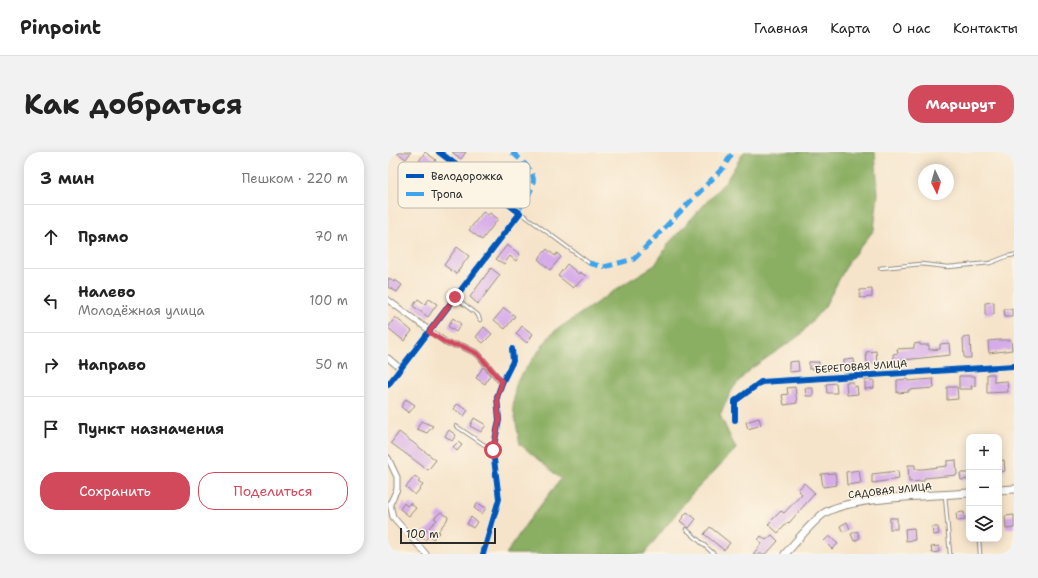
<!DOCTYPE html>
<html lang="ru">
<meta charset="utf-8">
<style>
body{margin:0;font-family:"Shantell Sans",sans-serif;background:#f2f2f2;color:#222}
.controls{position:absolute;right:12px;bottom:12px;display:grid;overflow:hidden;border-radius:8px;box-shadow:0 2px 10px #0003}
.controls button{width:36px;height:36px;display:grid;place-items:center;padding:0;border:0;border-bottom:1px solid #e0e0e0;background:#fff;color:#222;font:20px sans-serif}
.compass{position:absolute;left:530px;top:12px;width:36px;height:36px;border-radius:50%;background:#fff;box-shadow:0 2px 10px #0003;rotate:175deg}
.scale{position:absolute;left:12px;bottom:10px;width:96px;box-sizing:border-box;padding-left:4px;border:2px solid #2b2b2b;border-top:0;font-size:11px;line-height:14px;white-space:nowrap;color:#2b2b2b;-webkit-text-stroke:3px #fcf5e5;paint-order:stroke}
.stop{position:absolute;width:12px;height:12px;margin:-9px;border:3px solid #d1495b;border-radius:50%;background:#fff}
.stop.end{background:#d1495b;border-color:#fff;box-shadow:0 1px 4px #0008}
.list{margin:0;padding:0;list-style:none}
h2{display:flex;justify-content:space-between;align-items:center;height:52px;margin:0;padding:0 16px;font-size:17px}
h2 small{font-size:13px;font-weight:400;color:#767676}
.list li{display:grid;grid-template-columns:26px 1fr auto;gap:12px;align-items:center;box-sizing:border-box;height:64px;padding:0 16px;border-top:1px solid #e0e0e0}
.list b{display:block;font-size:15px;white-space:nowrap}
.list p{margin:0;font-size:13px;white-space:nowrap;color:#767676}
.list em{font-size:13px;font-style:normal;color:#767676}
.actions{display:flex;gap:8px;padding:12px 16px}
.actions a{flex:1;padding:9px 0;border:1px solid #d1495b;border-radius:16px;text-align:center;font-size:14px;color:#d1495b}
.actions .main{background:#d1495b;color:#fff}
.icon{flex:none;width:22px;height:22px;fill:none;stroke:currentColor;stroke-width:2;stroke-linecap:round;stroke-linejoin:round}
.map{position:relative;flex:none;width:626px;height:402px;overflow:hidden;border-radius:16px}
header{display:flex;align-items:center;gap:24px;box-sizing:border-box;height:56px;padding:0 20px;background:#fff;border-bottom:1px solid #e0e0e0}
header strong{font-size:19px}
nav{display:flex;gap:22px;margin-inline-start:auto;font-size:14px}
.intro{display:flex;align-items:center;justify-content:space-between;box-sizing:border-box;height:96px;padding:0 24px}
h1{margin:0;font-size:28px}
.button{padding:10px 18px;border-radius:16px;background:#d1495b;color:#fff;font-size:14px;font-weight:700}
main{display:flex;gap:24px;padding:0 24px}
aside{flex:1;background:#fff;border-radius:16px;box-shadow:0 2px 10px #0003}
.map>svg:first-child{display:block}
</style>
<header>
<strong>Pinpoint</strong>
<nav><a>Главная</a><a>Карта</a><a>О нас</a><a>Контакты</a></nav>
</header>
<div class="intro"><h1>Как добраться</h1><a class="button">Маршрут</a></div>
<main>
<aside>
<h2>3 мин<small>Пешком · 220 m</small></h2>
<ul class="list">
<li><svg class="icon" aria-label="ahead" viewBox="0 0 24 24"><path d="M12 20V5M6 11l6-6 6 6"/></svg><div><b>Прямо</b></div><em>70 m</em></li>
<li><svg class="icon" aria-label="left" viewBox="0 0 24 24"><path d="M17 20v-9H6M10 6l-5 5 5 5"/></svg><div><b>Налево</b><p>Молодёжная улица</p></div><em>100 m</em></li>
<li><svg class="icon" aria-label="right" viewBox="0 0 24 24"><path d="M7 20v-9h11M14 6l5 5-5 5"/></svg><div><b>Направо</b></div><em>50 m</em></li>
<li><svg class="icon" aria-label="arrive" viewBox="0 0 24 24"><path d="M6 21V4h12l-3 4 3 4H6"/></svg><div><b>Пункт назначения</b></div></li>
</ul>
<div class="actions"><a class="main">Сохранить</a><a>Поделиться</a></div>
</aside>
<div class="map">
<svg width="626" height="402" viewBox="0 0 626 402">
<rect width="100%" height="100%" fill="#fcf5e5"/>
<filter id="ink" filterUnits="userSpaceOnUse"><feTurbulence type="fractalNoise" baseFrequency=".025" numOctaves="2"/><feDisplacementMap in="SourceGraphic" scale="8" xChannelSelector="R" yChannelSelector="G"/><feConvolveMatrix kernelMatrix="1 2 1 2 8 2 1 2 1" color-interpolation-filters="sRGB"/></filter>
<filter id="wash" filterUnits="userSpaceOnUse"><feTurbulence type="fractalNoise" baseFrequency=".012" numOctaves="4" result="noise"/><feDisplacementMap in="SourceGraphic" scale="16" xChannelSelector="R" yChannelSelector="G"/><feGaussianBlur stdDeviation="0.9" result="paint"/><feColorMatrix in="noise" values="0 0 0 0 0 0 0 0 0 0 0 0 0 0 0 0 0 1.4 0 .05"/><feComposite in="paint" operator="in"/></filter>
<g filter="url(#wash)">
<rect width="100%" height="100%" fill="#f6e4ca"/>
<path fill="#8aae62" stroke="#5a6c46" d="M 356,0 L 487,0 L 490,41 L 486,78 L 461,109 L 437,154 L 411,184 L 361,218 L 345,236 L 332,263 L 348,297 L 302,344 L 256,402 L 118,402 L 138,372 L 173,327 L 132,292 L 125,255 L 128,230 L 164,181 L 239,130 L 267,113 L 281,91 L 338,29 Z"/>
<g id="blocks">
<g fill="#d6abe9">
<path d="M 8,0 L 23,0 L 18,7 Z"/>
<path d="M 37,0 L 48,8 L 42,17 L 31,9 Z"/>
<path d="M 64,0 L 78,0 L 73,7 Z"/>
<path d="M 95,60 L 100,63 L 102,61 L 110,67 L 94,88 L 81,78 Z"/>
<path d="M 119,93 L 132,102 L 128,109 L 122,104 L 116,112 L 108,107 Z"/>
<path d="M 69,95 L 81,104 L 68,122 L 56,113 Z"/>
<path d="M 159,97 L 167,104 L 169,101 L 173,105 L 162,118 L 150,107 Z"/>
<path d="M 179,112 L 191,122 L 192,120 L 198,124 L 185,136 L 170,124 Z"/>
<path d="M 103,116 L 112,123 L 90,152 L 82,145 Z"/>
<path d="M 0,126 L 6,130 L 7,128 L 14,133 L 9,140 L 0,135 Z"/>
<path d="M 484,137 L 484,145 L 472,146 L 472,138 Z"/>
<path d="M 30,147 L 37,152 L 41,147 L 49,152 L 40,165 L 25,154 Z"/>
<path d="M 606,150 L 606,162 L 597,163 L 597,151 Z"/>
<path d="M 116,156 L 127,164 L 117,177 L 106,168 Z"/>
<path d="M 616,157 L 624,157 L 624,165 L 617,165 Z"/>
<path d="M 7,165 L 24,179 L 16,189 L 0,176 Z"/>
<path d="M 65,166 L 73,172 L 68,180 L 60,174 Z"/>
<path d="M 134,174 L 145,182 L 139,191 L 128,182 Z"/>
<path d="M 96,175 L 104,182 L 95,191 L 88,185 Z"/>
<path d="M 582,185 L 583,206 L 576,206 L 575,186 Z"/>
<path d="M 611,188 L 623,188 L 624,198 L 601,201 L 600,189 Z"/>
<path d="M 532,191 L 532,193 L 541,193 L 541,198 L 552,197 L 552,192 L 561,191 L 562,203 L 506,209 L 505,202 L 510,201 L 509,197 L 526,196 L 526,192 Z"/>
<path d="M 488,199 L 489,211 L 479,212 L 478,200 Z"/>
<path d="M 466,207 L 467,215 L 456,216 L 456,208 Z"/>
<path d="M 410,209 L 411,219 L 401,220 L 401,210 Z"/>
<rect x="421" y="210" width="10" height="7"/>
<path d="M 95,215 L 102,223 L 97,232 L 88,226 Z"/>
<path d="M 599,222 L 606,222 L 606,230 L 619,229 L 620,240 L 599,241 Z"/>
<path d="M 571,224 L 587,224 L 587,234 L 583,234 L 584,237 L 571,237 Z"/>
<path d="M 520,227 L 520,229 L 545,227 L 546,236 L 520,238 L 521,240 L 509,241 L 509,228 Z"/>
<path d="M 477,228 L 486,228 L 486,236 L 477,237 Z"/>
<path d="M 458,230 L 465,230 L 466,235 L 469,234 L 470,242 L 459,243 Z"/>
<path d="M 448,231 L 449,241 L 439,241 L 438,232 Z"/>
<path d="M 407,235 L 409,251 L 396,253 L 394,243 L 400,242 L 399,236 Z"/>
<path d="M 559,235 L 569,235 L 570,247 L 559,248 Z"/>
<path d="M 417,236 L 425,236 L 425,244 L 418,244 Z"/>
<path d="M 18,247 L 27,253 L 21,261 L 13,255 Z"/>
<path d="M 69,252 L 80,258 L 76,264 L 66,257 Z"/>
<path d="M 86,266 L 98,273 L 93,280 L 82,274 Z"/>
<path d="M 371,266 L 373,273 L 360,277 L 358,270 Z"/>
<path d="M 33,269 L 45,274 L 39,281 L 29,277 Z"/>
<path d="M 61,278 L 68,283 L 64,289 L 57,284 Z"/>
<path d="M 11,280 L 48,308 L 40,318 L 3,291 Z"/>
<path d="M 70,290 L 74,293 L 69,299 L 65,295 Z"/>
<path d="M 568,308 L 569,323 L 536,326 L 536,329 L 521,330 L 520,313 L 527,313 L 527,317 L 535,317 L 559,314 L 559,309 Z"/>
<path d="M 616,308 L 617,319 L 611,320 L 611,309 Z"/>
<path d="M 471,318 L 473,331 L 459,333 L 458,320 Z"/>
<path d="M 510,319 L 511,327 L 484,331 L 484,322 Z"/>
<path d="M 447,321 L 449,333 L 435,335 L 433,322 Z"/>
<path d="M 572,321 L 581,321 L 581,327 L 573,328 Z"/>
<path d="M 27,324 L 32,328 L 30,330 L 35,333 L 27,343 L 18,335 Z"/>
<path d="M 416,331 L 427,341 L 401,371 L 400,370 L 390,381 L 380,372 L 393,359 L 396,361 L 414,342 L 410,338 Z"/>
<path d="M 16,351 L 19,354 L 22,351 L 28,356 L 21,364 L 12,357 Z"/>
<path d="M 90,351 L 98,356 L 94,362 L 86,356 Z"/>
<path d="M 53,360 L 60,365 L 59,368 L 50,379 L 52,380 L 45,387 L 42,383 L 37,388 L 33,383 L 49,368 L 46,366 Z"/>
<path d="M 299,360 L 308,367 L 301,376 L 292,369 Z"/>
<path d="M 576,360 L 577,368 L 569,369 L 568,361 Z"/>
<path d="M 626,363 L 626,376 L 618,377 L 617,364 Z"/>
<path d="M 83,365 L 89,370 L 85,376 L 79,372 Z"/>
<rect x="502" y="366" width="7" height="11"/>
<path d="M 459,370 L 462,377 L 455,380 L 452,374 Z"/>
<path d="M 322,375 L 342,391 L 336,398 L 316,382 Z"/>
<path d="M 544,375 L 550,375 L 551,382 L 545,383 Z"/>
<path d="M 526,376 L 527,388 L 518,389 L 517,377 Z"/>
<path d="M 469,379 L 472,386 L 466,389 L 463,382 Z"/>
<path d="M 384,383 L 390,389 L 382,398 L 377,402 L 365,402 L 374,391 L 370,388 L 373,384 L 378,388 Z"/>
<path d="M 441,384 L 450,392 L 444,397 L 436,389 Z"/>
<path d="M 551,394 L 551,400 L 544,401 L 543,395 Z"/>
</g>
</g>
</g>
<g filter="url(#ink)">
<use href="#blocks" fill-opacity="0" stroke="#90887a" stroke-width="1"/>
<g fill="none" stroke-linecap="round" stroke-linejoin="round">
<defs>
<g id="lane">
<path d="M 133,61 L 201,111"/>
<path d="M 492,116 L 533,112 L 560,115 L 602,111 L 620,104 L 626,103"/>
<path d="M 68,146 L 90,163 L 92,168"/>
<path d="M 68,274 L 104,298"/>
<path d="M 557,343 L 562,402"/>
<path d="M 298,377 L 326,402"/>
<path d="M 591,387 L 592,402"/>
</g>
<g id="street">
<path d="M 0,148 L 60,192 L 74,194 L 90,202 L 114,231"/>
<path d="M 0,206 L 13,217"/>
<path d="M 0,233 L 132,61 L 51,0"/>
<path d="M 347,268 L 347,249 L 373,230 L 626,214"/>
<path d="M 0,306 L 9,325 L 9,337 L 2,352 L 5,365 L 38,402"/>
<path d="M 95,402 L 111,347 L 105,299 L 111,268 L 109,245 L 114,231 L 125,209 L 124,197"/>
</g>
<g id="secondary">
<path d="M 611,338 L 626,337"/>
<path d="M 397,402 C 409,389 421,373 435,362 C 461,344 547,344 581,341"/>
</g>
</defs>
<use href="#lane" stroke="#90887a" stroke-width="4.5"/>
<use href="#street" stroke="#90887a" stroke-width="7"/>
<use href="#secondary" stroke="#90887a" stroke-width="9"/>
<use href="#lane" stroke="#fff" stroke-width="2.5"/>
<use href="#street" stroke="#fff" stroke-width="5"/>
<use href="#secondary" stroke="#fff" stroke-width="7"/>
<g stroke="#3ea3eb" stroke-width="5" stroke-dasharray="10 5" stroke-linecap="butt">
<path d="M 124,0 C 153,25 150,29 130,59"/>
<path d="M 201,111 L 216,115 L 246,107 L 335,16 L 345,0"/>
</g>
<defs>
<g id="cycleway">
<path d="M 0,233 L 132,61 L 51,0"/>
<path d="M 347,268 L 347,249 L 373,230 L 626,214"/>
<path d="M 95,402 L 111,347 L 105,299 L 111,268 L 109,245 L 114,231 L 125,209 L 124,197"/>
</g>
</defs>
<use href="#cycleway" stroke="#fcf5e5" stroke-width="8"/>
<use href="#cycleway" stroke="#0057b8" stroke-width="6"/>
</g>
</g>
<g fill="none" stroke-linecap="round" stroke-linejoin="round" filter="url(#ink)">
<path stroke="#d1495b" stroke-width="5" d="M 67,145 L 41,180 L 60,192 L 74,194 L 90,202 L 114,230 L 109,245 L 111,268 L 105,298"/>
</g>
<g text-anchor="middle" stroke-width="3" stroke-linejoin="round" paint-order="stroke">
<g font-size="10" fill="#2b2b2b" stroke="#fcf5e5">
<text transform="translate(473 214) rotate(-4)" y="4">БЕРЕГОВАЯ УЛИЦА</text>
<text transform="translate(502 338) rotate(-6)" y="4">САДОВАЯ УЛИЦА</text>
</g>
</g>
<rect x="10" y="10" width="132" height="46" rx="6" fill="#fcf5e5" stroke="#bdb8ad" stroke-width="1"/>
<rect x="18" y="22" width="18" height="4" fill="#0057b8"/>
<rect x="18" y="40" width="18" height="4" fill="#3ea3eb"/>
<g font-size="11" fill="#2b2b2b">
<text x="43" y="28">Велодорожка</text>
<text x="43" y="46">Тропа</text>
</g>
</svg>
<div class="controls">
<button>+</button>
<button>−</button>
<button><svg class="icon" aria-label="layers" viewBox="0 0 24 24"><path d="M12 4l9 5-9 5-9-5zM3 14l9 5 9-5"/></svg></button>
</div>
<svg class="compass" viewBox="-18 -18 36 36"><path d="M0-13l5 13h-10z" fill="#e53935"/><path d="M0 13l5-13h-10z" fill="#767676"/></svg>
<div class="scale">100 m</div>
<div class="stop" style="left:105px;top:298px"></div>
<div class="stop end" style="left:67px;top:145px"></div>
</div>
</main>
